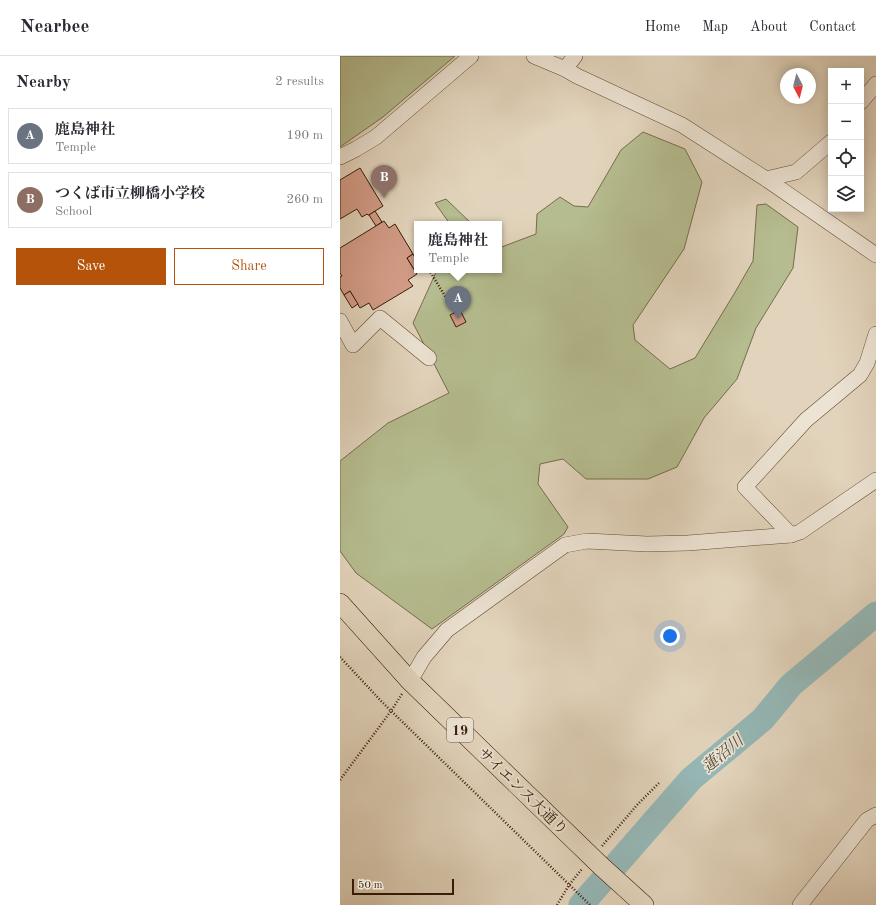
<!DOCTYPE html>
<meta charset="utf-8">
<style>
body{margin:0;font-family:"Old Standard TT","Noto Serif JP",serif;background:#f7f7f7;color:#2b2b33}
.controls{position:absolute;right:12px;top:12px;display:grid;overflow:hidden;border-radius:0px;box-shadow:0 2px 10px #0003}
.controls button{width:36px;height:36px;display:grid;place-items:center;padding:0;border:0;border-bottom:1px solid #e1e1e2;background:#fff;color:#2b2b33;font:20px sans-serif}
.compass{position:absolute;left:440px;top:12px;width:36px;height:36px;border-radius:50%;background:#fff;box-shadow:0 2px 10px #0003;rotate:173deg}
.scale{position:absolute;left:12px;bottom:10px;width:102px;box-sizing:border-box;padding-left:4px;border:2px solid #391d09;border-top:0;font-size:11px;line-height:14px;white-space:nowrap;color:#391d09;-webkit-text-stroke:3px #ece3d3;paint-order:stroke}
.you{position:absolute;left:330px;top:580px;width:14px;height:14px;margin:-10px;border:3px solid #fff;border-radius:50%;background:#1a73e8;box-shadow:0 0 0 6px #1a73e833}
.badge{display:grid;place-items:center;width:26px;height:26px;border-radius:50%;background:#b45309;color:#fff;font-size:13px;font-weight:700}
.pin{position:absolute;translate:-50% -33px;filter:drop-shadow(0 1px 2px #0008)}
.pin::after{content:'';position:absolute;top:21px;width:14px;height:12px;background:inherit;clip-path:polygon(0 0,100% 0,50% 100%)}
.popup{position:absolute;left:74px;top:165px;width:88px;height:52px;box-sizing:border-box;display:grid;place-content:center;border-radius:0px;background:#fff;filter:drop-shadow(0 1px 3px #0005);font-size:13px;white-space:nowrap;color:#7c7c81}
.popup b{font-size:15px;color:#2b2b33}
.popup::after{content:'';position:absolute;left:50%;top:100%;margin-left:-8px;border:8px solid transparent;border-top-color:#fff}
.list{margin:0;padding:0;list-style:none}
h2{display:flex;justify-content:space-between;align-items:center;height:52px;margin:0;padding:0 16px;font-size:17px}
h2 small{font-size:13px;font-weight:400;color:#7c7c81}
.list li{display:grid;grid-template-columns:26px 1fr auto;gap:12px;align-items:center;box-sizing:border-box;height:56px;margin:0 8px 8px;padding:0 8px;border:1px solid #e1e1e2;border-radius:0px}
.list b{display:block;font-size:15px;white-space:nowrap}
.list p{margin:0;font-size:13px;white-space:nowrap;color:#7c7c81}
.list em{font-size:13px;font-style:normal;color:#7c7c81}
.actions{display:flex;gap:8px;padding:12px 16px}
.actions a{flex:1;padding:9px 0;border:1px solid #b45309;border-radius:0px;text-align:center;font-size:14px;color:#b45309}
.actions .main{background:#b45309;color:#fff}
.icon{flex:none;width:22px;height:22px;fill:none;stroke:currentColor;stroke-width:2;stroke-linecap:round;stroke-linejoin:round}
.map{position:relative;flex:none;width:536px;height:849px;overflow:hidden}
header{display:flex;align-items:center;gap:24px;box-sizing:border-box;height:56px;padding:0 20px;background:#fff;border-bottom:1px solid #e1e1e2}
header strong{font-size:19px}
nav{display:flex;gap:22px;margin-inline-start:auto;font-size:14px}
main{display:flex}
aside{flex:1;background:#fff}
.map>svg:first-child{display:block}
</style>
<header>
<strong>Nearbee</strong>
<nav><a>Home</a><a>Map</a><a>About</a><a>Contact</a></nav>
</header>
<main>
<aside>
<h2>Nearby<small>2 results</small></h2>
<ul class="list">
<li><span class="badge" style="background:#6b7280">A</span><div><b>鹿島神社</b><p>Temple</p></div><em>190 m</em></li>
<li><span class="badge" style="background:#8d6e63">B</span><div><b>つくば市立柳橋小学校</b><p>School</p></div><em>260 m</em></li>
</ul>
<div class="actions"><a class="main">Save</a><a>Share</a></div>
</aside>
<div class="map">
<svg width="536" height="849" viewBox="0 0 536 849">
<rect width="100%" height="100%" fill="#e2d4bc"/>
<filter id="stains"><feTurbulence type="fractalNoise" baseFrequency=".005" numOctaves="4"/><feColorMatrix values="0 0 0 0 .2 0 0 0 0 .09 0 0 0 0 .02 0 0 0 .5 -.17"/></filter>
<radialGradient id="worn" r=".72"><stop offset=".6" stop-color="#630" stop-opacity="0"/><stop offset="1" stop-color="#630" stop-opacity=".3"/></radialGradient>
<g fill="#b5bc8f" stroke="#776c4c">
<path d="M 0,0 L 115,0 L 43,61 L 0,91 Z"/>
<path d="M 303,76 L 345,93 L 362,126 L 344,193 L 293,269 L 295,284 L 330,313 L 355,302 L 394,238 L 413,205 L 417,149 L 426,148 L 458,171 L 453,212 L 416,272 L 397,323 L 364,362 L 337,411 L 308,423 L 246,423 L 223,403 L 200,408 L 198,428 L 228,471 L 224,478 L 92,573 L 16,517 L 0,495 L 0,405 L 48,367 L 109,337 L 73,267 L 97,214 L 159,214 L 159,192 L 196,178 L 197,158 L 220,141 L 234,150 L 248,151 L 281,94 Z"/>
<path d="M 106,143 L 132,168 L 110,168 L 95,147 Z"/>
</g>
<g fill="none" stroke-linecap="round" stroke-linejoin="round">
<path stroke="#95b7b6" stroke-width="25" d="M 241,849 L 351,723 L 423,663 L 451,629 L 536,558"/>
</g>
<g fill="#d39c87" stroke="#391d09">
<path d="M 20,112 L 43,150 L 29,159 L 28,159 L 27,158 L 22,161 L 17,153 L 0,163 L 0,124 Z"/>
<path d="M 35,155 L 42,166 L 36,170 L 29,159 Z"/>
<path d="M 44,165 L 49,172 L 55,168 L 73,198 L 67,202 L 77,218 L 68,224 L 73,230 L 33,254 L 29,247 L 20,252 L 10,235 L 4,239 L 0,232 L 0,221 L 2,220 L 0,217 L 0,192 Z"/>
<path d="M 73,198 L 77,205 L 78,214 L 75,215 L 67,202 Z"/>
<path d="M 10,235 L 18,248 L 12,252 L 4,239 Z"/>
<path d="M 120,254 L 126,266 L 116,271 L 110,259 Z"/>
</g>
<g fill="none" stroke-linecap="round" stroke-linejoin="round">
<defs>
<g id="minor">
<path d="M 194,0 L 225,13 L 237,20 L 342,69 L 426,123 L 456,116 L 491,86"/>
<path d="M 225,13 L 235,0"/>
<path d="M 521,46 L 536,28"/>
<path d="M 0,101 L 16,93 L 36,81 L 131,0"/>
<path d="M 426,123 L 536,199"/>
<path d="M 0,265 L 13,289 L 40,262 L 89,302"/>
<path d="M 451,479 L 405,431 L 466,364 L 520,319 L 527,307 L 536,278"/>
<path d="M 70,625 L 84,601 L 107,574 L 225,489 L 247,485 L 307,488 L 348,487 L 451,479 L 460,476 L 536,424"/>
<path d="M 460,849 L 527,764 L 536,759"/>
</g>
<path id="major" d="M 0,547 L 70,625 L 261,810 L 304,849"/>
</defs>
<use href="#minor" stroke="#634b36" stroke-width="16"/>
<use href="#major" stroke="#391d09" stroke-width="20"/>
<g stroke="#391d09" stroke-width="2.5" stroke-dasharray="1 2" stroke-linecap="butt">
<path d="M 89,214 L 113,253"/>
<path d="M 0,601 L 42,646 L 250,849"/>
<path d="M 0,724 L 51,655 L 62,638"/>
<path d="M 262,790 L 297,749 L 320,726"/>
<path d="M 217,849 L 229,829 L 242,813"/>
</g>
<use href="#minor" stroke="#ece3d3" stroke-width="15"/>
<use href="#major" stroke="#e2d4bc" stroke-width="19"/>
</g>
<g text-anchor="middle" stroke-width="3.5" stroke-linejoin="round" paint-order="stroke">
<rect fill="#ece3d3" stroke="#6f5846" stroke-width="1" x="107" y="662" width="26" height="24" rx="3"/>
<g font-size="14" font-weight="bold" fill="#391d09">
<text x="120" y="679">19</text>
</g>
<g font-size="15" fill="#391d09" stroke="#ece3d3">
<text transform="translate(183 735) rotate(44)" y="5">サイエンス大通り</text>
</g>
<g font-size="16" font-style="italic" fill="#554b3d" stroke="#ece3d3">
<text transform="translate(382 697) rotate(-40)" y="6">蓮沼川</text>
</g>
</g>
<rect width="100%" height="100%" filter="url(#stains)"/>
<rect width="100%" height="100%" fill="url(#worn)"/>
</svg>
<div class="controls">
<button>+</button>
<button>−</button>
<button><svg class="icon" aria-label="locate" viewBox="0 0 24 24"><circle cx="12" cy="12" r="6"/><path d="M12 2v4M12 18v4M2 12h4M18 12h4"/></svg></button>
<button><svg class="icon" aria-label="layers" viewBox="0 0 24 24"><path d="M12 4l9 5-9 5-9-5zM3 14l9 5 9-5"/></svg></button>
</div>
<svg class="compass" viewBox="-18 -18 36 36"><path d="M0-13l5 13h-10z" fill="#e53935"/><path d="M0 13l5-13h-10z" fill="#7c7c81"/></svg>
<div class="scale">50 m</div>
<div class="you"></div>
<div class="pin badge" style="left:118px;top:263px;background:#6b7280">A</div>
<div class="popup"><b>鹿島神社</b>Temple</div>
<div class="pin badge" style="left:44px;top:142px;background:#8d6e63">B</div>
</div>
</main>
